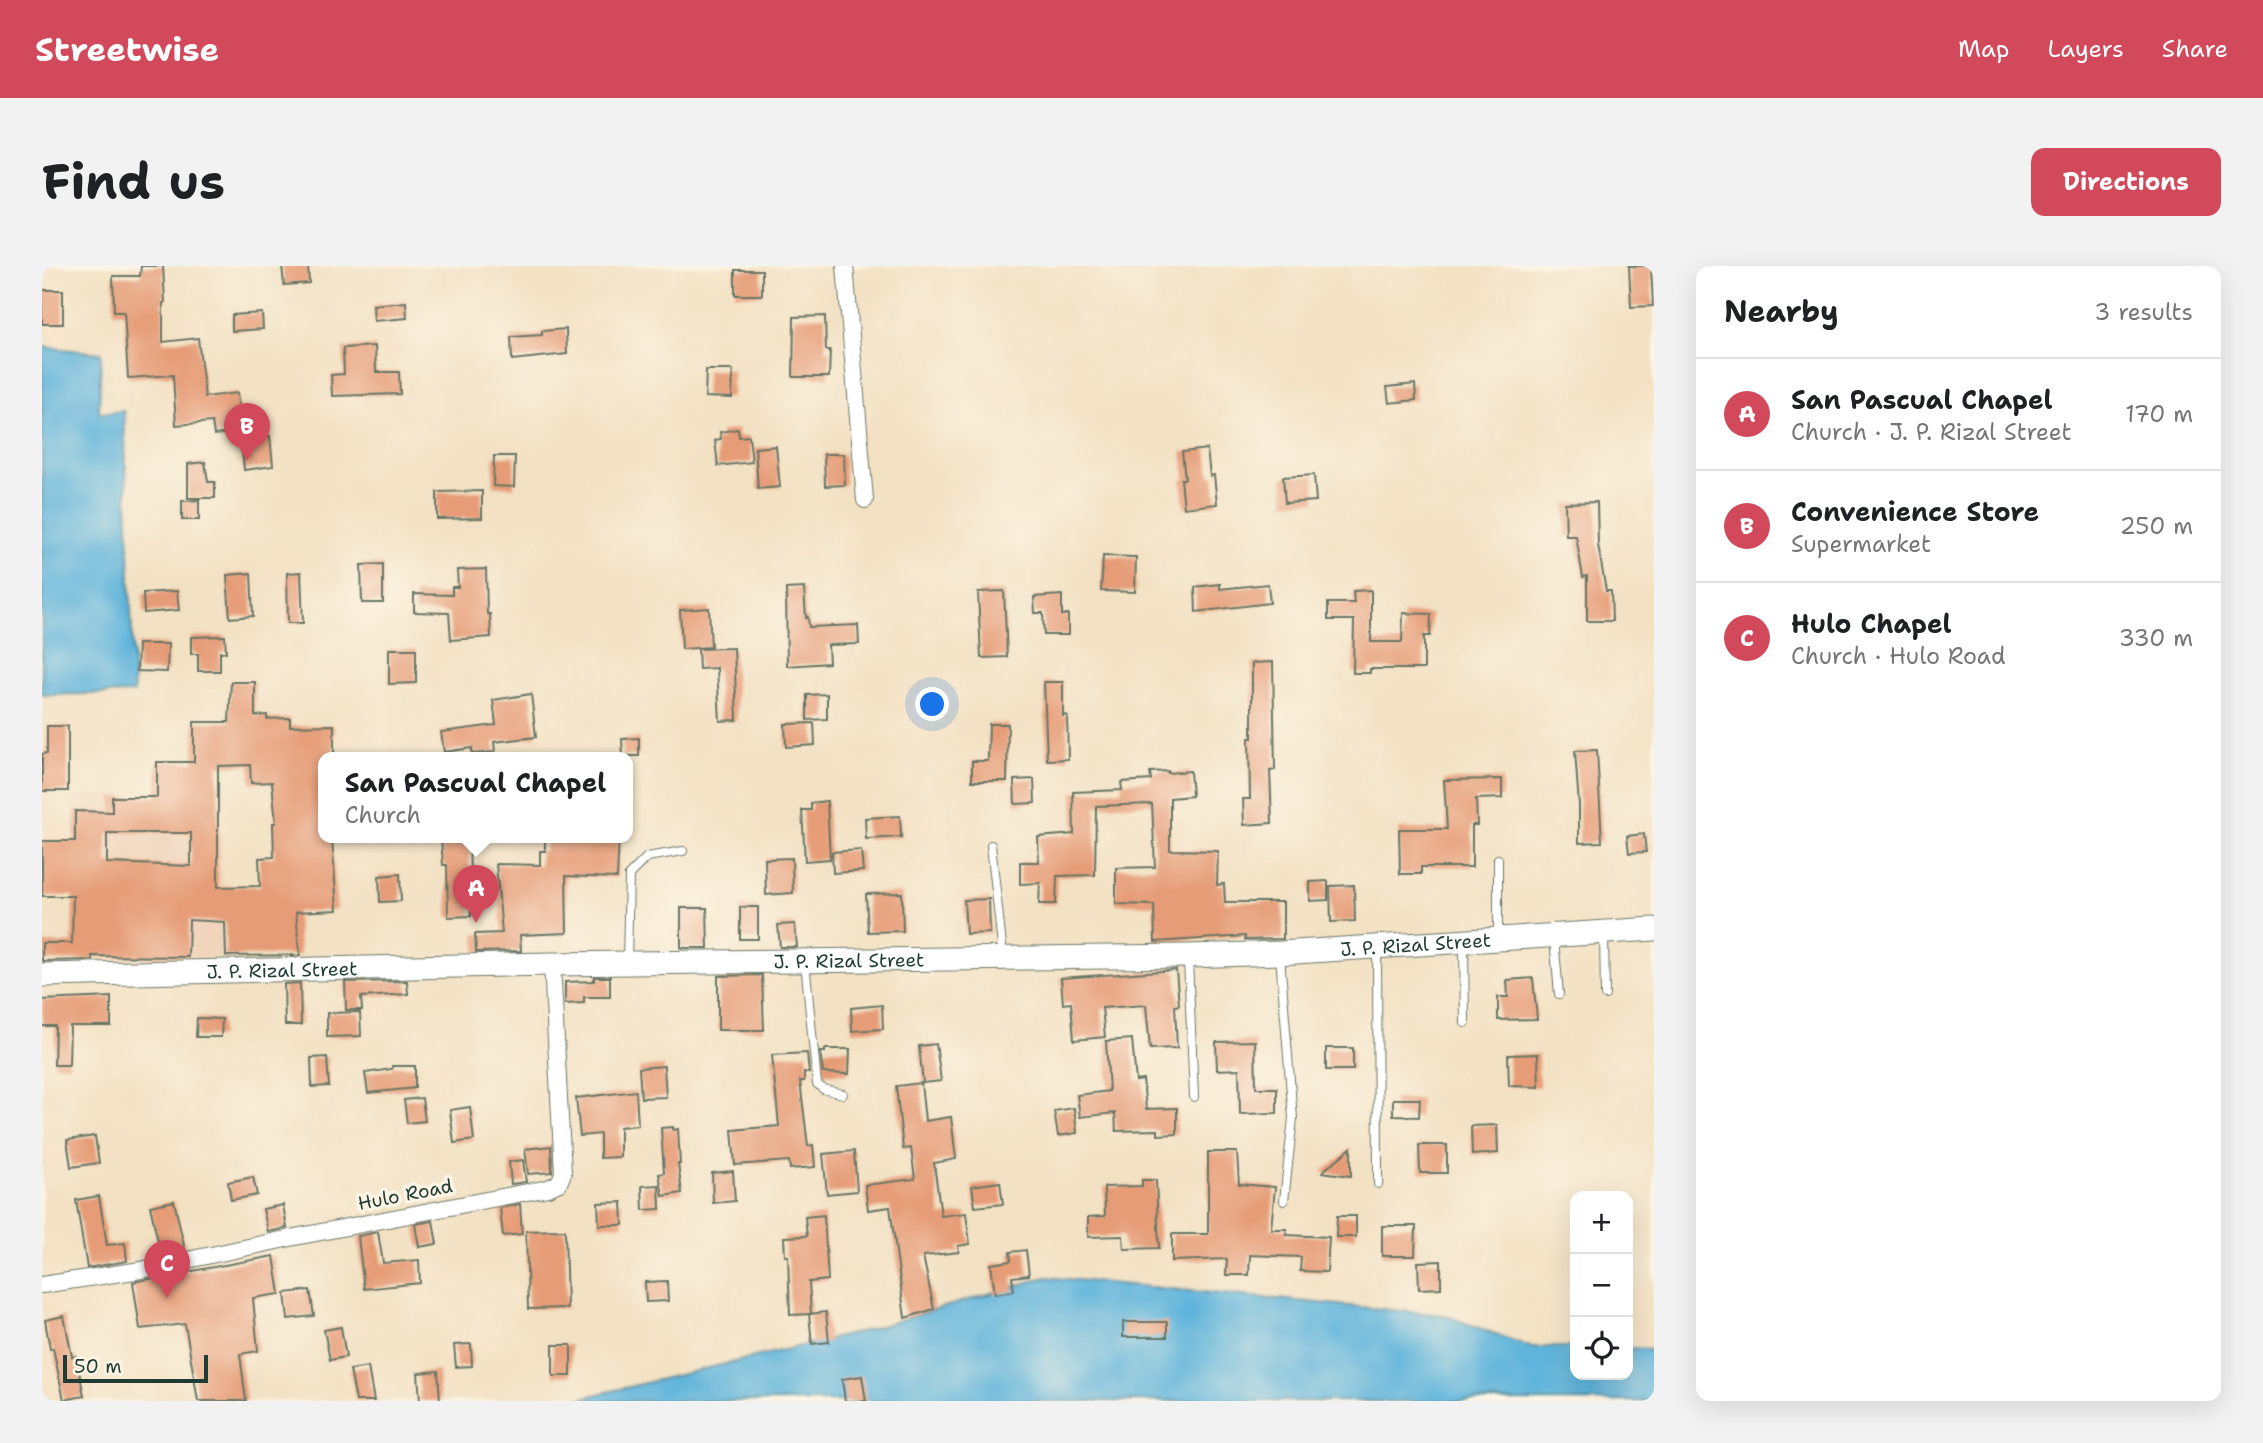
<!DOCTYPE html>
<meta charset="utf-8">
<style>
body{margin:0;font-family:"Shantell Sans",sans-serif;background:#f2f2f2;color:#202124}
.controls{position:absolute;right:21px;bottom:21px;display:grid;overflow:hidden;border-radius:14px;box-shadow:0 7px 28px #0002}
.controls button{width:63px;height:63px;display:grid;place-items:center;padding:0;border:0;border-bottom:2px solid #e0e0e0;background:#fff;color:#202124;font:35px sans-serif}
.scale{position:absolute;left:21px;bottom:18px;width:145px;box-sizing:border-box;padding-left:7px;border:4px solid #1f3d34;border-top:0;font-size:19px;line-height:24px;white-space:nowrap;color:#1f3d34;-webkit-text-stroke:5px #fcf5e5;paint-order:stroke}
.you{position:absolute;left:891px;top:439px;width:24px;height:24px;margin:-18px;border:5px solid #fff;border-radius:50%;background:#1a73e8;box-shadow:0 0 0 10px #1a73e833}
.badge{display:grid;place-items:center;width:46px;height:46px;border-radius:50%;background:#d1495b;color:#fff;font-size:23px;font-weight:700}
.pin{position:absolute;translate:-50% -58px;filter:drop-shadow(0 2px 4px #0008)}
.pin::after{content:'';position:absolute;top:37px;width:24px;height:21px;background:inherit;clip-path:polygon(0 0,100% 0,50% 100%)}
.popup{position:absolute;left:276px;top:486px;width:315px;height:91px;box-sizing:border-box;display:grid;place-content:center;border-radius:14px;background:#fff;filter:drop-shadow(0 2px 5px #0005);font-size:23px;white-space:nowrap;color:#757577}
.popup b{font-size:26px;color:#202124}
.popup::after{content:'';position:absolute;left:50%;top:100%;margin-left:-14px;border:14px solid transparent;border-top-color:#fff}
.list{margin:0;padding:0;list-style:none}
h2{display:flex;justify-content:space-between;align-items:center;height:91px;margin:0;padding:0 28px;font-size:30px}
h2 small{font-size:23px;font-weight:400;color:#757577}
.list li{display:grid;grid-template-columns:46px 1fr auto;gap:21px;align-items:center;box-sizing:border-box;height:112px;padding:0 28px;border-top:2px solid #e0e0e0}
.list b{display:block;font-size:26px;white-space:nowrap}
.list p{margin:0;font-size:23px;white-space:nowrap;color:#757577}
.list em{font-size:23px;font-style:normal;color:#757577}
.icon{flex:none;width:38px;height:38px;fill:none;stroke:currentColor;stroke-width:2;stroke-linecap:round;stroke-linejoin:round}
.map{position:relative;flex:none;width:1612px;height:1135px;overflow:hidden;border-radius:14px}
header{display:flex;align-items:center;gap:42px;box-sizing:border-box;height:98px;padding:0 35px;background:#d1495b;color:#fff}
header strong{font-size:33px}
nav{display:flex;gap:38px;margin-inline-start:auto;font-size:24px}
.intro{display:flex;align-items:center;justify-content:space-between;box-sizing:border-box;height:168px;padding:0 42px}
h1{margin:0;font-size:49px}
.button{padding:18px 32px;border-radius:14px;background:#d1495b;color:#fff;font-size:24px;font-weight:700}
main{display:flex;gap:42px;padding:0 42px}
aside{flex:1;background:#fff;border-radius:14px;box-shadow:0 7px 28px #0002}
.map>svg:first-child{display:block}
</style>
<header>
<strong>Streetwise</strong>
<nav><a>Map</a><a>Layers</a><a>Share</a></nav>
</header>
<div class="intro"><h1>Find us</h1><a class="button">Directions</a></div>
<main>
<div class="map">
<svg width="1612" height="1135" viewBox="0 0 1612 1135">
<rect width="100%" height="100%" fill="#fcf5e5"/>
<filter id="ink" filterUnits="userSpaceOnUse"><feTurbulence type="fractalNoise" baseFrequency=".0143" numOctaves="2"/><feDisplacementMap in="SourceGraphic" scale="14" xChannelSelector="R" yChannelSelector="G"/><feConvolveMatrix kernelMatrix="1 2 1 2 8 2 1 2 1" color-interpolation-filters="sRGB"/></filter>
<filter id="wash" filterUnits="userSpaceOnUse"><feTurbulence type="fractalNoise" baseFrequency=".00686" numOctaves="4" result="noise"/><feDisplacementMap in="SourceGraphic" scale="28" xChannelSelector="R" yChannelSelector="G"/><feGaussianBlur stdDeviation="1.57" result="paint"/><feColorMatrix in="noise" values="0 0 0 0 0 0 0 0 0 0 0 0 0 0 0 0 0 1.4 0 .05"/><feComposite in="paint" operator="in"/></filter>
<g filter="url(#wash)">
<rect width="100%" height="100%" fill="#f3e1c3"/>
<path fill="#f0d5bc" d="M 178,528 L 183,692 L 52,693 L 53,637 L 30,635 L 32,530 Z"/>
<g fill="#5eb4db" stroke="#3e7888" stroke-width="2">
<path d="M 0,81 L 59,87 L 57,147 L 82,145 L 92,427 L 0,429 Z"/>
<path d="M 1004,1011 L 1402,1049 L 1488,1081 L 1533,1081 L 1533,1109 L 1586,1109 L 1586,1082 L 1612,1083 L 1612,1135 L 527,1135 L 818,1066 Z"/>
</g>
<g id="blocks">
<g fill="#e69c77" fill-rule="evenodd">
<path d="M 99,0 L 121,0 L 123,36 L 121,37 L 121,76 L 156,72 L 163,131 L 195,127 L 199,166 L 172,169 L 170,156 L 134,159 L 131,109 L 86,112 L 82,46 L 72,46 L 71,10 L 98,10 Z"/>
<path d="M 240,0 L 266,0 L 267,17 L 242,19 Z"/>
<path d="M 1587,0 L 1609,0 L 1611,40 L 1589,41 Z"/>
<rect x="693" y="4" width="27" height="25"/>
<rect x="0" y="24" width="21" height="34"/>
<path d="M 364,36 L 365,52 L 332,55 L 331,39 Z"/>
<path d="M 220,47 L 221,63 L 190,65 L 190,49 Z"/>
<path d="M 783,50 L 784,84 L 788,84 L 787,111 L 751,111 L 752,51 Z"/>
<path d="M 524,63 L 525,88 L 470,94 L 469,71 L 500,69 L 500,65 Z"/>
<path d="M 333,80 L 334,106 L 357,106 L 358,128 L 290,130 L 289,109 L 302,108 L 301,82 Z"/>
<path d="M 664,104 L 691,104 L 690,132 L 663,131 Z"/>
<path d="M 1373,118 L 1374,134 L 1347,137 L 1345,121 Z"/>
<path d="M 696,163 L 697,171 L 707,170 L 710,196 L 676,200 L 673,174 L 679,173 L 678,166 Z"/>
<path d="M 228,170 L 231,200 L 202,204 L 199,174 Z"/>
<path d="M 734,180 L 738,221 L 716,223 L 713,182 Z"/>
<path d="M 1165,183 L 1168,210 L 1172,209 L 1175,238 L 1142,242 L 1139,213 L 1143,213 L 1140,186 Z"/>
<path d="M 782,188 L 802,188 L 803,219 L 783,220 Z"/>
<path d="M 452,190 L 473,190 L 472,221 L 451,220 Z"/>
<path d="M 163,196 L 166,216 L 173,216 L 173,232 L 146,232 L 146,198 Z"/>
<path d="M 1272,209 L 1274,235 L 1243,237 L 1241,211 Z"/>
<path d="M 440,225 L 440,252 L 395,253 L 395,226 Z"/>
<path d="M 157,234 L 157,254 L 140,254 L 140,235 Z"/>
<path d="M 1555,236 L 1556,279 L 1564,325 L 1569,325 L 1570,355 L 1545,355 L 1545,310 L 1541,311 L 1534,270 L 1524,270 L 1523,237 Z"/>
<path d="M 1061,290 L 1094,291 L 1093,326 L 1059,325 Z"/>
<path d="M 341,298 L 341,337 L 320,337 L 319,299 Z"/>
<path d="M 444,303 L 445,348 L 448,348 L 449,371 L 409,374 L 407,347 L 372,346 L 372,328 L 410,329 L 410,321 L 416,321 L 415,304 Z"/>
<path d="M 259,306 L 261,357 L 246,357 L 245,307 Z"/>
<path d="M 209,307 L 211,350 L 188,352 L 185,309 Z"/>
<path d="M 1178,318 L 1178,323 L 1226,318 L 1228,337 L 1154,346 L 1153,321 Z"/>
<path d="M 762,322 L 764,352 L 766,351 L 767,361 L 816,359 L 817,378 L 786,379 L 787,397 L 745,400 L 744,323 Z"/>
<path d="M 1329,324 L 1329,376 L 1360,376 L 1361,347 L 1389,348 L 1388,370 L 1382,370 L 1382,403 L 1328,403 L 1328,407 L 1311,407 L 1312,354 L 1286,354 L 1286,337 L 1312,337 L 1311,325 Z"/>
<path d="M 135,325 L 137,344 L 102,347 L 101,327 Z"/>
<path d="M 962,325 L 965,391 L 939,392 L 936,326 Z"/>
<path d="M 1020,329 L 1020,349 L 1026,348 L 1026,369 L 1002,369 L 1001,347 L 993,347 L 992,331 Z"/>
<path d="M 667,342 L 669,381 L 640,383 L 638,344 Z"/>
<path d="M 183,370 L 184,386 L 178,386 L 178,405 L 156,405 L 156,388 L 149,388 L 149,371 Z"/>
<path d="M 96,378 L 126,378 L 125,406 L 95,405 Z"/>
<path d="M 692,382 L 695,454 L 678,455 L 675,402 L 657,403 L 656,383 Z"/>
<path d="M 347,383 L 374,383 L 374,417 L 347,418 Z"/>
<path d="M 1231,396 L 1233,504 L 1228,505 L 1230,557 L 1202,559 L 1201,533 L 1208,533 L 1207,472 L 1210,472 L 1210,397 Z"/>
<path d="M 189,416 L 213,416 L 213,450 L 225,449 L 225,453 L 248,452 L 248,460 L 292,459 L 292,491 L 282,491 L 282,500 L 278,500 L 282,571 L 290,571 L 295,644 L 254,646 L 258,689 L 184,690 L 183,656 L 147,654 L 146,691 L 50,690 L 50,694 L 0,695 L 0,677 L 30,677 L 31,630 L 0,630 L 0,575 L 33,575 L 33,545 L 70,546 L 70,531 L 115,531 L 115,496 L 152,496 L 152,456 L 187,456 ZM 208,499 L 209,517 L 230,516 L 234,557 L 231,557 L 232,591 L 217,592 L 218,620 L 176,621 L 176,500 ZM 65,567 L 149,567 L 149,600 L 65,597 Z"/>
<path d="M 1002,416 L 1021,416 L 1021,450 L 1025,449 L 1026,493 L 1005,494 Z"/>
<path d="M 489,428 L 494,471 L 452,476 L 453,486 L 430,488 L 430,482 L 402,486 L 399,466 L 454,459 L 451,434 Z"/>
<path d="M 785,428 L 785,453 L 765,454 L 765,429 Z"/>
<path d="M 772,457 L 773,479 L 744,481 L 743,458 Z"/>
<path d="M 947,458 L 966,458 L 965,515 L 930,515 L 930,495 L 946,495 Z"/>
<path d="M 5,460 L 26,460 L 26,525 L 0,525 L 0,488 L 5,487 Z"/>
<path d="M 597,472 L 597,490 L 581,490 L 580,473 Z"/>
<path d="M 1555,484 L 1560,576 L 1537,577 L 1537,539 L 1533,485 Z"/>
<path d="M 1126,505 L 1126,507 L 1148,505 L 1150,530 L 1128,532 L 1128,584 L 1176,585 L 1175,619 L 1182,618 L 1183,636 L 1241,636 L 1241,673 L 1203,674 L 1203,670 L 1113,676 L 1112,639 L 1074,638 L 1074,602 L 1113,601 L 1110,538 L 1054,540 L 1053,609 L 1015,610 L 1014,638 L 997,638 L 998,617 L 978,618 L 978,596 L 997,596 L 996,571 L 1032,568 L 1031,526 L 1080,524 L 1079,516 L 1109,514 L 1108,506 Z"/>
<path d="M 992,513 L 993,537 L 973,538 L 972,514 Z"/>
<path d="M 1460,513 L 1460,532 L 1434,533 L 1435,559 L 1430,559 L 1430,601 L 1379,601 L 1379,608 L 1358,608 L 1357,563 L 1405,563 L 1402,514 Z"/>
<path d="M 785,535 L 788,593 L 763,595 L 760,544 L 769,544 L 769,537 Z"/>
<path d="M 858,550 L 859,571 L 824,573 L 823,552 Z"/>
<path d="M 1602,568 L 1604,586 L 1587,587 L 1585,570 Z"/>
<path d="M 427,571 L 429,650 L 406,651 L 405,599 L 401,599 L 399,572 Z"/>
<path d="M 503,571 L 577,571 L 575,612 L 524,610 L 525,667 L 478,669 L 479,685 L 434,686 L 433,668 L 460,667 L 454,598 L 498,599 L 498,585 L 503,585 Z"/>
<path d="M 819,584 L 821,605 L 791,607 L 790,586 Z"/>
<path d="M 750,592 L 751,627 L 724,629 L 723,593 Z"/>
<path d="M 358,608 L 359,635 L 338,636 L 337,610 Z"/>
<path d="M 1286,615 L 1286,634 L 1268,635 L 1268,616 Z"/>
<path d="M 1312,619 L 1313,655 L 1289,656 L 1288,620 Z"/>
<path d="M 860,627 L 861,665 L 826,666 L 824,628 Z"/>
<path d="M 947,633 L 948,667 L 924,668 L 922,634 Z"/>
<rect x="698" y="641" width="18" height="32"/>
<path d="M 639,642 L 665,642 L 666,682 L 639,682 Z"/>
<path d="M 753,658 L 755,681 L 738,681 L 736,659 Z"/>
<path d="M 1134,704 L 1137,739 L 1133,740 L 1135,782 L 1108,783 L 1104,739 L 1060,742 L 1063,771 L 1032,774 L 1029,737 L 1021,738 L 1019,712 Z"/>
<path d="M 720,709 L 722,764 L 676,764 L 676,710 Z"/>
<path d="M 552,711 L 568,711 L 568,731 L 542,731 L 542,737 L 523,738 L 523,716 L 552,715 Z"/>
<path d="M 1491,712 L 1495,753 L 1456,754 L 1456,731 L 1466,731 L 1465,714 Z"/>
<path d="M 365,715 L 366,728 L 319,731 L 320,744 L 304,744 L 303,716 Z"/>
<path d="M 258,717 L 259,759 L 243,759 L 242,718 Z"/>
<path d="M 69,731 L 69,760 L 28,760 L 27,799 L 12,799 L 13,760 L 0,760 L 0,734 Z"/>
<path d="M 840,739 L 841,763 L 810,765 L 809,742 Z"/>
<path d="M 318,746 L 319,770 L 285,771 L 285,747 Z"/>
<path d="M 155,752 L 180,753 L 179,771 L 154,771 Z"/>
<path d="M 1090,773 L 1094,815 L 1101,814 L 1104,843 L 1135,842 L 1135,868 L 1116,869 L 1116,864 L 1074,865 L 1073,847 L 1038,851 L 1035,829 L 1067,825 L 1064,775 Z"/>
<path d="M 1213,775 L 1214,822 L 1235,822 L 1235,847 L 1198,848 L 1197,803 L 1175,804 L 1174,776 Z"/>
<path d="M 894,778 L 899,815 L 881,817 L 877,780 Z"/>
<rect x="1284" y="782" width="27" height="22"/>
<path d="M 783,783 L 808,783 L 807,808 L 781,807 L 778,786 L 783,786 Z"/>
<path d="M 765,787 L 767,807 L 762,807 L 762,815 L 758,815 L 766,880 L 771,879 L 773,901 L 748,903 L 747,895 L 693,899 L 690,864 L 737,860 L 730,789 Z"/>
<path d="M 1496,788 L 1497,821 L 1467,820 L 1466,789 Z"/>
<path d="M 285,791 L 287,820 L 270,821 L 269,792 Z"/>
<path d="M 350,800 L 373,800 L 373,822 L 326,827 L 323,807 L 350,803 Z"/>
<path d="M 622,800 L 624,831 L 599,832 L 597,802 Z"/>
<path d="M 879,817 L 883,855 L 909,851 L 914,893 L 892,897 L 899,950 L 924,947 L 928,978 L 916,980 L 917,986 L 881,990 L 892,1043 L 863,1052 L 848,941 L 826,944 L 823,919 L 873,913 L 869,882 L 861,883 L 854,820 Z"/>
<path d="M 594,825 L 596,859 L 578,861 L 578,891 L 558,892 L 558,868 L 538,870 L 534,832 Z"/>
<path d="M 380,832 L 383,855 L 365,857 L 362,834 Z"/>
<path d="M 1351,833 L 1378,833 L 1377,851 L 1351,850 Z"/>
<path d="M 428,841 L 432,874 L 412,877 L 408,844 Z"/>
<path d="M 1032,842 L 1035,867 L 1016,870 L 1012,845 Z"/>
<path d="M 1455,859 L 1456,887 L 1430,889 L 1429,860 Z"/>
<path d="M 631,861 L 631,864 L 636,863 L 638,898 L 636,898 L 640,927 L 621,930 L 617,908 L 622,907 L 619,862 Z"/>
<path d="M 53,870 L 57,897 L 29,901 L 25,874 Z"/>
<path d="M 1377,879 L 1405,879 L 1405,907 L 1378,907 Z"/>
<path d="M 509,880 L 510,906 L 486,908 L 483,883 Z"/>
<path d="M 1309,882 L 1309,910 L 1280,906 Z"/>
<path d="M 812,885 L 815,925 L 785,928 L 781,888 Z"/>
<path d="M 1166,886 L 1195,886 L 1197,918 L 1233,921 L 1229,963 L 1245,963 L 1244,969 L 1287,971 L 1285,1006 L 1258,1005 L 1259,991 L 1208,989 L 1207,1009 L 1184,1009 L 1185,993 L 1130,995 L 1130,968 L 1166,968 Z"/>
<path d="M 481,894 L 484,916 L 469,918 L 467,896 Z"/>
<path d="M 691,905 L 693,935 L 671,937 L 670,907 Z"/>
<path d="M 211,911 L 215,929 L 189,934 L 186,916 Z"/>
<path d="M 1100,914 L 1114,914 L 1117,982 L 1082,983 L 1081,970 L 1046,971 L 1046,951 L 1063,950 L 1062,921 L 1100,920 Z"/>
<path d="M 958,916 L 961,938 L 933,941 L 930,920 Z"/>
<path d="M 617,919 L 618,943 L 601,944 L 600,920 Z"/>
<path d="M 57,930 L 65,979 L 83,977 L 85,995 L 45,1002 L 34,934 Z"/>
<path d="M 132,935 L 143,984 L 119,989 L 108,940 Z"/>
<path d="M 580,936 L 581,959 L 557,959 L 556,937 Z"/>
<path d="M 478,938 L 480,968 L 461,970 L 458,942 Z"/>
<path d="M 241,939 L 245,962 L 226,966 L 221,943 Z"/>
<path d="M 782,949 L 786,1014 L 767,1016 L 769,1048 L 748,1049 L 746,990 L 743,990 L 742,971 L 765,970 L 763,951 Z"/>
<path d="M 1295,950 L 1314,950 L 1314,971 L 1294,971 Z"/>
<path d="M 391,955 L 395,978 L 377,981 L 373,958 Z"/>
<path d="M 1340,960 L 1374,960 L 1373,990 L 1340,990 Z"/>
<path d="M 523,964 L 525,1042 L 486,1043 L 484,965 Z"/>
<path d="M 336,966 L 341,997 L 377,994 L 378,1017 L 322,1023 L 316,970 Z"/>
<path d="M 984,984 L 987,1009 L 970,1011 L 972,1025 L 953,1028 L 949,998 L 969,995 L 968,986 Z"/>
<path d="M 232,990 L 238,1028 L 211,1032 L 216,1085 L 198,1088 L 204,1135 L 156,1135 L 143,1058 L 98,1063 L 91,1016 Z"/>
<path d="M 1399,995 L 1399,1022 L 1377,1023 L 1376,996 Z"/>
<path d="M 625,1015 L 626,1035 L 604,1036 L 603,1016 Z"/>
<path d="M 268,1024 L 272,1050 L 246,1053 L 243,1027 Z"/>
<path d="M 784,1046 L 787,1076 L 770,1078 L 767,1048 Z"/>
<path d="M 22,1050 L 30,1091 L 34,1090 L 42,1130 L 22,1134 L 11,1082 L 8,1083 L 3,1054 Z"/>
<rect x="1081" y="1056" width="44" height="15"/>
<path d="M 299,1061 L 304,1091 L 288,1094 L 282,1064 Z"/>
<path d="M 429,1078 L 430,1100 L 414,1101 L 412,1079 Z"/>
<rect x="511" y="1079" width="18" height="31"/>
<path d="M 326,1101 L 332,1135 L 314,1135 L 308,1104 Z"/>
<path d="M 396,1105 L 398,1135 L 378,1135 L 376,1107 Z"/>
<path d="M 820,1110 L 824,1135 L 803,1135 L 800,1113 Z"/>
</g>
</g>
</g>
<g filter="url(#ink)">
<use href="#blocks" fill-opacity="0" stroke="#697666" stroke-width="2"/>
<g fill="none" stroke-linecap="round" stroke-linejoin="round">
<defs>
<g id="service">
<path d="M 949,579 L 961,689"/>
<path d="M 1562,669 L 1563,729"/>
<path d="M 1456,670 L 1456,593"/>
<path d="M 1512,672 L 1517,728"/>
<path d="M 1422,678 L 1423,757"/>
<path d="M 1335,683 L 1336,918"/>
<path d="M 1238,690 L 1251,852 L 1242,935"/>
<path d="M 585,694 L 587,609 L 605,591 L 641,585"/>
<path d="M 1146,694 L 1152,831"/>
<path d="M 763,696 L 775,818 L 781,823 L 801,828"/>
</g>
<g id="minor">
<path d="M 803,0 L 823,234"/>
<path d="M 0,1019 L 99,1004 L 253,971 L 506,922 L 517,917 L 521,907 L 510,698"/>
</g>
<g id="secondary">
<path id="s1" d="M 0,709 L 510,698 L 1146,690 L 1238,687 L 1612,663"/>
</g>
</defs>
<use href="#service" stroke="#697666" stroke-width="10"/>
<use href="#minor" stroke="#697666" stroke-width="18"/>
<use href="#secondary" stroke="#697666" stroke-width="25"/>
<use href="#service" stroke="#fff" stroke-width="8"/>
<use href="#minor" stroke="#fff" stroke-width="16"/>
<use href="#secondary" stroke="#fff" stroke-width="23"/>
</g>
</g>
<g text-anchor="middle" stroke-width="7" stroke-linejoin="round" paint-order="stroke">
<g font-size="19" fill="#1f3d34" stroke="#fcf5e5">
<text dy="7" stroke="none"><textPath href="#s1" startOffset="1374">J. P. Rizal Street</textPath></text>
<text dy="7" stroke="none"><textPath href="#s1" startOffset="807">J. P. Rizal Street</textPath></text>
<text dy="7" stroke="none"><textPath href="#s1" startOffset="240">J. P. Rizal Street</textPath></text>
<text transform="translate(363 928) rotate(-11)" y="7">Hulo Road</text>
</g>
</g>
</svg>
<div class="controls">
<button>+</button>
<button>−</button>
<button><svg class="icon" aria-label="locate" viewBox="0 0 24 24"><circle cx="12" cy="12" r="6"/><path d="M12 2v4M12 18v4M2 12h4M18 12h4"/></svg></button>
</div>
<div class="scale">50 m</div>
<div class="you"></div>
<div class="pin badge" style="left:434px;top:657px">A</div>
<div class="popup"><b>San Pascual Chapel</b>Church</div>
<div class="pin badge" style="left:205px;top:195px">B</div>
<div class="pin badge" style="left:125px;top:1032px">C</div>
</div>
<aside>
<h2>Nearby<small>3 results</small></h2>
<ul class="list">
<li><span class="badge">A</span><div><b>San Pascual Chapel</b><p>Church · J. P. Rizal Street</p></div><em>170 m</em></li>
<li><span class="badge">B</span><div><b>Convenience Store</b><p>Supermarket</p></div><em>250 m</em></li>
<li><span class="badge">C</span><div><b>Hulo Chapel</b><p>Church · Hulo Road</p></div><em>330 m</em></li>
</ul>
</aside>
</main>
